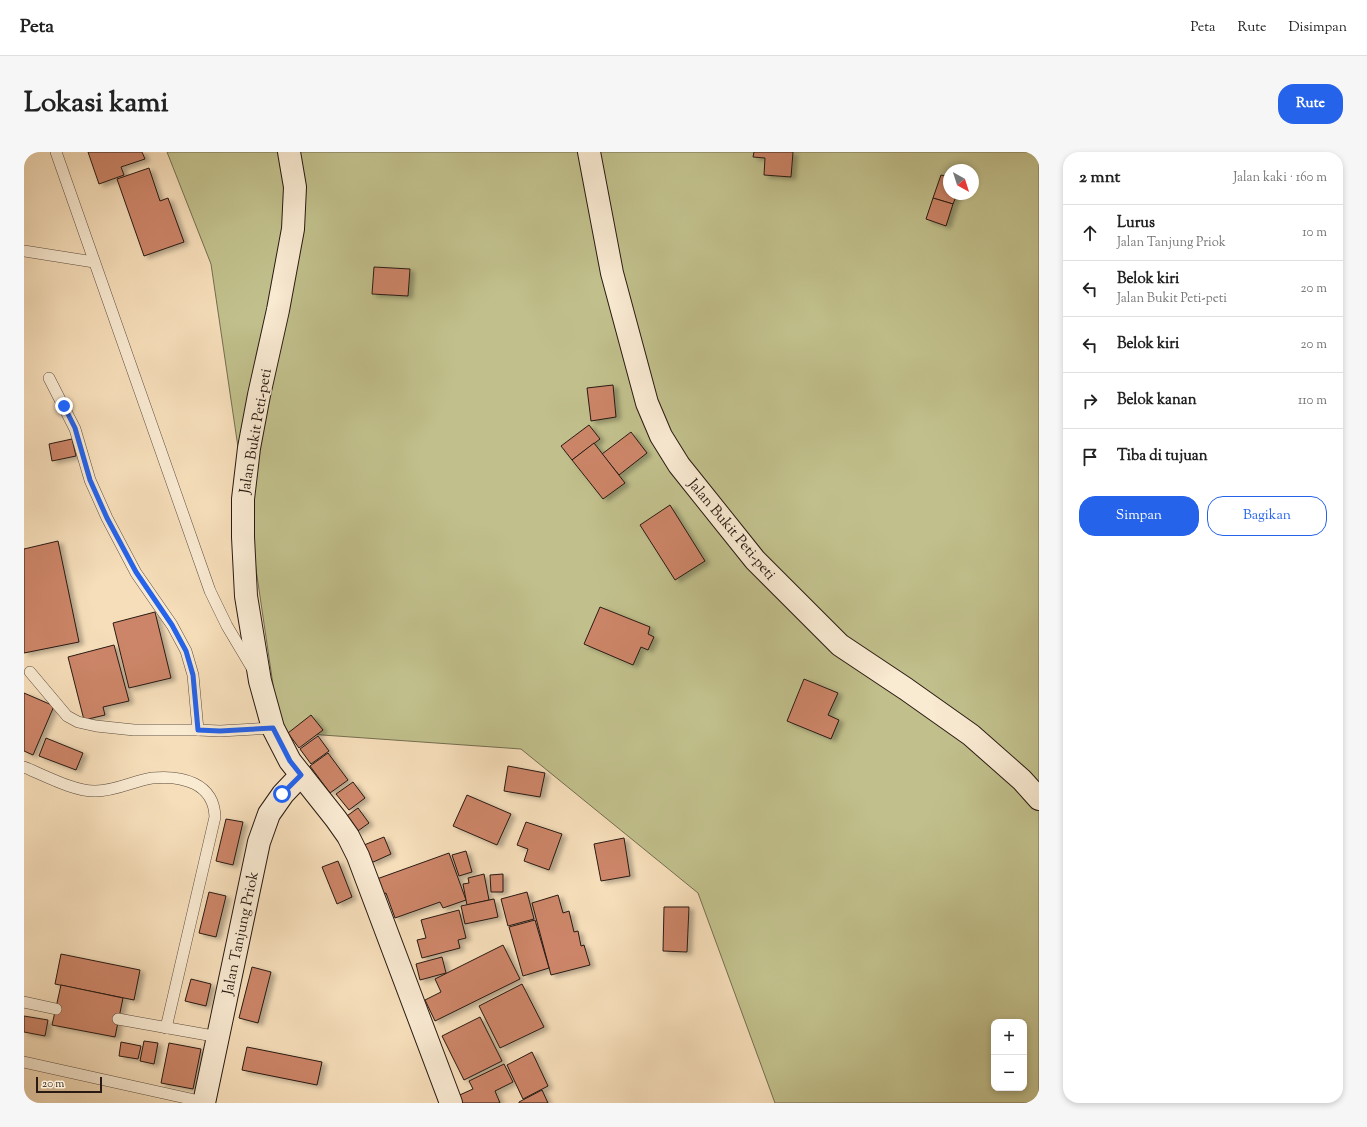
<!DOCTYPE html>
<html lang="id">
<meta charset="utf-8">
<style>
body{margin:0;font-family:"Sorts Mill Goudy",serif;background:#f6f6f6;color:#222}
.controls{position:absolute;right:12px;bottom:12px;display:grid;overflow:hidden;border-radius:8px;box-shadow:0 2px 6px #0003}
.controls button{width:36px;height:36px;display:grid;place-items:center;padding:0;border:0;border-bottom:1px solid #e0e0e0;background:#fff;color:#222;font:20px sans-serif}
.compass{position:absolute;left:919px;top:12px;width:36px;height:36px;border-radius:50%;background:#fff;box-shadow:0 2px 6px #0003;rotate:141deg}
.scale{position:absolute;left:12px;bottom:10px;width:66px;box-sizing:border-box;padding-left:4px;border:2px solid #291a13;border-top:0;font-size:11px;line-height:14px;white-space:nowrap;color:#291a13;-webkit-text-stroke:3px #f9ead2;paint-order:stroke}
.stop{position:absolute;width:12px;height:12px;margin:-9px;border:3px solid #2563eb;border-radius:50%;background:#fff}
.stop.end{background:#2563eb;border-color:#fff;box-shadow:0 1px 4px #0008}
.list{margin:0;padding:0;list-style:none}
h2{display:flex;justify-content:space-between;align-items:center;height:52px;margin:0;padding:0 16px;font-size:17px}
h2 small{font-size:13px;font-weight:400;color:#767676}
.list li{display:grid;grid-template-columns:26px 1fr auto;gap:12px;align-items:center;box-sizing:border-box;height:56px;padding:0 16px;border-top:1px solid #e0e0e0}
.list b{display:block;font-size:15px;white-space:nowrap}
.list p{margin:0;font-size:13px;white-space:nowrap;color:#767676}
.list em{font-size:13px;font-style:normal;color:#767676}
.actions{display:flex;gap:8px;padding:12px 16px}
.actions a{flex:1;padding:9px 0;border:1px solid #2563eb;border-radius:16px;text-align:center;font-size:14px;color:#2563eb}
.actions .main{background:#2563eb;color:#fff}
.icon{flex:none;width:22px;height:22px;fill:none;stroke:currentColor;stroke-width:2;stroke-linecap:round;stroke-linejoin:round}
.map{position:relative;flex:none;width:1015px;height:951px;overflow:hidden;border-radius:16px}
header{display:flex;align-items:center;gap:24px;box-sizing:border-box;height:56px;padding:0 20px;background:#fff;border-bottom:1px solid #e0e0e0}
header strong{font-size:19px}
nav{display:flex;gap:22px;margin-inline-start:auto;font-size:14px}
.intro{display:flex;align-items:center;justify-content:space-between;box-sizing:border-box;height:96px;padding:0 24px}
h1{margin:0;font-size:28px}
.button{padding:10px 18px;border-radius:16px;background:#2563eb;color:#fff;font-size:14px;font-weight:700}
main{display:flex;gap:24px;padding:0 24px}
aside{flex:1;background:#fff;border-radius:16px;box-shadow:0 2px 6px #0003}
.map>svg:first-child{display:block}
</style>
<header>
<strong>Peta</strong>
<nav><a>Peta</a><a>Rute</a><a>Disimpan</a></nav>
</header>
<div class="intro"><h1>Lokasi kami</h1><a class="button">Rute</a></div>
<main>
<div class="map">
<svg width="1015" height="951" viewBox="0 0 1015 951">
<defs>
<filter id="shadow"><feDropShadow dx="4.5" dy="2.5" stdDeviation="2" flood-color="#0004"/></filter>
</defs>
<rect width="100%" height="100%" fill="#f6deba"/>
<filter id="stains"><feTurbulence type="fractalNoise" baseFrequency=".005" numOctaves="4"/><feColorMatrix values="0 0 0 0 .2 0 0 0 0 .09 0 0 0 0 .02 0 0 0 .5 -.17"/></filter>
<radialGradient id="worn" r=".72"><stop offset=".6" stop-color="#630" stop-opacity="0"/><stop offset="1" stop-color="#630" stop-opacity=".3"/></radialGradient>
<path fill="#c1c08c" stroke="#756d50" fill-rule="evenodd" d="M 143,0 L 1015,0 L 1015,951 L 751,951 L 674,741 L 497,597 L 256,580 L 187,112 ZM 925,18 L 949,18 L 949,42 L 925,42 ZM 970,870 L 1000,870 L 1000,936 L 970,936 Z"/>
<g fill="#cc8567" stroke="#291a13" filter="url(#shadow)">
<path d="M 64,0 L 118,0 L 121,7 L 97,15 L 100,23 L 75,32 Z"/>
<path d="M 730,0 L 769,0 L 767,25 L 740,23 L 741,6 L 729,5 Z"/>
<path d="M 125,16 L 136,49 L 144,46 L 160,90 L 120,104 L 93,27 Z"/>
<path d="M 917,23 L 925,25 L 925,42 L 933,42 L 929,52 L 909,46 Z"/>
<path d="M 909,46 L 929,52 L 922,74 L 902,67 Z"/>
<path d="M 350,115 L 386,117 L 384,144 L 348,142 Z"/>
<path d="M 589,233 L 592,265 L 567,269 L 563,236 Z"/>
<path d="M 565,273 L 576,287 L 548,308 L 537,294 Z"/>
<path d="M 607,280 L 623,301 L 595,323 L 578,302 Z"/>
<path d="M 48,287 L 52,304 L 28,309 L 25,292 Z"/>
<path d="M 570,291 L 601,331 L 579,347 L 548,308 Z"/>
<path d="M 646,353 L 681,409 L 651,428 L 616,373 Z"/>
<path d="M 34,389 L 55,490 L 0,501 L 0,397 Z"/>
<path d="M 576,455 L 626,475 L 624,482 L 630,485 L 624,498 L 617,495 L 609,513 L 560,492 Z"/>
<path d="M 131,460 L 147,526 L 105,536 L 89,471 Z"/>
<path d="M 90,493 L 105,549 L 79,555 L 81,563 L 60,568 L 44,505 Z"/>
<path d="M 780,527 L 814,541 L 804,563 L 815,568 L 807,587 L 763,569 Z"/>
<path d="M 0,541 L 30,554 L 9,603 L 0,599 Z"/>
<path d="M 287,563 L 299,578 L 275,596 L 264,581 Z"/>
<path d="M 294,584 L 305,599 L 287,612 L 276,597 Z"/>
<path d="M 22,586 L 59,601 L 52,618 L 15,604 Z"/>
<path d="M 304,601 L 324,628 L 306,641 L 286,614 Z"/>
<path d="M 484,614 L 521,621 L 516,645 L 480,639 Z"/>
<path d="M 329,630 L 341,646 L 325,658 L 312,642 Z"/>
<path d="M 443,643 L 487,662 L 473,693 L 429,674 Z"/>
<path d="M 334,656 L 345,671 L 331,681 L 320,666 Z"/>
<path d="M 202,667 L 219,670 L 209,713 L 192,709 Z"/>
<path d="M 502,670 L 538,682 L 525,718 L 500,709 L 504,697 L 493,693 Z"/>
<path d="M 360,685 L 367,702 L 347,711 L 340,693 Z"/>
<path d="M 600,686 L 606,724 L 577,729 L 570,692 Z"/>
<path d="M 442,699 L 448,720 L 435,724 L 428,703 Z"/>
<path d="M 425,701 L 442,748 L 419,756 L 416,750 L 371,766 L 362,741 L 355,743 L 350,728 Z"/>
<path d="M 314,709 L 328,745 L 313,752 L 298,715 Z"/>
<path d="M 460,722 L 465,748 L 443,753 L 439,732 L 445,731 L 444,726 Z"/>
<path d="M 479,722 L 479,740 L 467,740 L 466,723 Z"/>
<path d="M 185,740 L 202,744 L 192,785 L 175,781 Z"/>
<path d="M 503,740 L 510,767 L 484,774 L 477,747 Z"/>
<path d="M 534,743 L 539,761 L 545,759 L 550,780 L 554,779 L 557,794 L 560,793 L 566,813 L 527,823 L 508,751 Z"/>
<path d="M 470,747 L 474,765 L 441,772 L 437,754 Z"/>
<path d="M 640,755 L 665,755 L 663,800 L 639,799 Z"/>
<path d="M 435,758 L 442,786 L 434,788 L 436,796 L 398,806 L 393,788 L 402,786 L 397,768 Z"/>
<path d="M 511,768 L 525,816 L 499,824 L 485,775 Z"/>
<path d="M 479,793 L 496,827 L 411,869 L 401,848 L 417,840 L 411,827 Z"/>
<path d="M 37,802 L 116,818 L 110,848 L 31,832 Z"/>
<path d="M 418,805 L 422,821 L 396,828 L 392,812 Z"/>
<path d="M 228,815 L 247,820 L 234,871 L 215,866 Z"/>
<path d="M 167,827 L 187,832 L 182,854 L 161,849 Z"/>
<path d="M 498,832 L 520,875 L 476,896 L 455,854 Z"/>
<path d="M 37,833 L 99,846 L 91,885 L 28,873 Z"/>
<path d="M 0,864 L 24,868 L 21,884 L 0,880 Z"/>
<path d="M 456,865 L 478,909 L 440,928 L 418,884 Z"/>
<path d="M 120,889 L 134,891 L 130,912 L 116,909 Z"/>
<path d="M 97,890 L 117,894 L 114,907 L 95,904 Z"/>
<path d="M 145,891 L 177,897 L 169,937 L 137,931 Z"/>
<path d="M 223,895 L 298,910 L 293,933 L 218,918 Z"/>
<path d="M 508,900 L 524,934 L 499,947 L 483,913 Z"/>
<path d="M 480,912 L 489,930 L 471,939 L 476,951 L 431,951 L 429,946 L 449,937 L 445,929 Z"/>
<path d="M 518,938 L 524,951 L 495,951 L 495,950 Z"/>
</g>
<g fill="none" stroke-linecap="round" stroke-linejoin="round">
<defs>
<g id="lane">
<path d="M 32,0 L 186,439 L 203,474 L 228,516"/>
<path d="M 0,99 L 70,110"/>
<path d="M 25,226 L 51,277 L 66,328 L 83,366 L 112,421 L 148,473 L 162,499 L 169,523 L 174,578 L 196,579 L 249,576"/>
<path d="M 6,520 L 43,564 L 54,570 L 72,574 L 110,578 L 174,578"/>
<path d="M 0,615 C 20,623 51,640 72,639 C 92,639 109,629 128,626 C 158,623 190,631 191,665 L 142,876"/>
<path d="M 0,850 L 32,857"/>
<path d="M 94,867 L 195,885"/>
<path d="M 0,910 L 180,950"/>
</g>
<g id="secondary">
<path d="M 265,0 L 271,35 L 269,77 L 254,158 L 235,243 L 225,296 L 219,347 L 219,385 L 222,444 L 236,529 L 249,576 L 266,609 L 312,667 L 324,684 L 334,704 L 427,951"/>
<path d="M 565,0 L 588,121 L 623,251 L 637,284 L 655,313 L 731,408 L 816,493 L 882,537 L 947,583 L 998,628 L 1015,647"/>
<path d="M 180,951 L 235,690 L 245,662 L 259,642 L 277,623"/>
</g>
</defs>
<use href="#lane" stroke="#5c4b3d" stroke-width="12"/>
<use href="#secondary" stroke="#291a13" stroke-width="24"/>
<use href="#lane" stroke="#f9ead2" stroke-width="11"/>
<use href="#secondary" stroke="#f9ead2" stroke-width="22"/>
</g>
<g fill="none" stroke-linecap="round" stroke-linejoin="round">
<path stroke="#2563eb" stroke-width="5" d="M 40,254 L 51,276 L 66,328 L 83,366 L 112,420 L 148,473 L 162,499 L 169,523 L 174,578 L 196,579 L 249,576 L 266,609 L 277,623 L 258,642"/>
</g>
<g text-anchor="middle" stroke-width="3" stroke-linejoin="round" paint-order="stroke">
<g font-size="15" fill="#291a13" stroke="#f9ead2">
<text transform="translate(231 279) rotate(-80)" y="5">Jalan Bukit Peti-peti</text>
<text transform="translate(708 377) rotate(50)" y="5">Jalan Bukit Peti-peti</text>
<text transform="translate(216 781) rotate(-78)" y="5">Jalan Tanjung Priok</text>
</g>
</g>
<rect width="100%" height="100%" filter="url(#stains)"/>
<rect width="100%" height="100%" fill="url(#worn)"/>
</svg>
<div class="controls">
<button>+</button>
<button>−</button>
</div>
<svg class="compass" viewBox="-18 -18 36 36"><path d="M0-13l5 13h-10z" fill="#e53935"/><path d="M0 13l5-13h-10z" fill="#767676"/></svg>
<div class="scale">20 m</div>
<div class="stop" style="left:258px;top:642px"></div>
<div class="stop end" style="left:40px;top:254px"></div>
</div>
<aside>
<h2>2 mnt<small>Jalan kaki · 160 m</small></h2>
<ul class="list">
<li><svg class="icon" aria-label="ahead" viewBox="0 0 24 24"><path d="M12 20V5M6 11l6-6 6 6"/></svg><div><b>Lurus</b><p>Jalan Tanjung Priok</p></div><em>10 m</em></li>
<li><svg class="icon" aria-label="left" viewBox="0 0 24 24"><path d="M17 20v-9H6M10 6l-5 5 5 5"/></svg><div><b>Belok kiri</b><p>Jalan Bukit Peti-peti</p></div><em>20 m</em></li>
<li><svg class="icon" aria-label="left" viewBox="0 0 24 24"><path d="M17 20v-9H6M10 6l-5 5 5 5"/></svg><div><b>Belok kiri</b></div><em>20 m</em></li>
<li><svg class="icon" aria-label="right" viewBox="0 0 24 24"><path d="M7 20v-9h11M14 6l5 5-5 5"/></svg><div><b>Belok kanan</b></div><em>110 m</em></li>
<li><svg class="icon" aria-label="arrive" viewBox="0 0 24 24"><path d="M6 21V4h12l-3 4 3 4H6"/></svg><div><b>Tiba di tujuan</b></div></li>
</ul>
<div class="actions"><a class="main">Simpan</a><a>Bagikan</a></div>
</aside>
</main>
